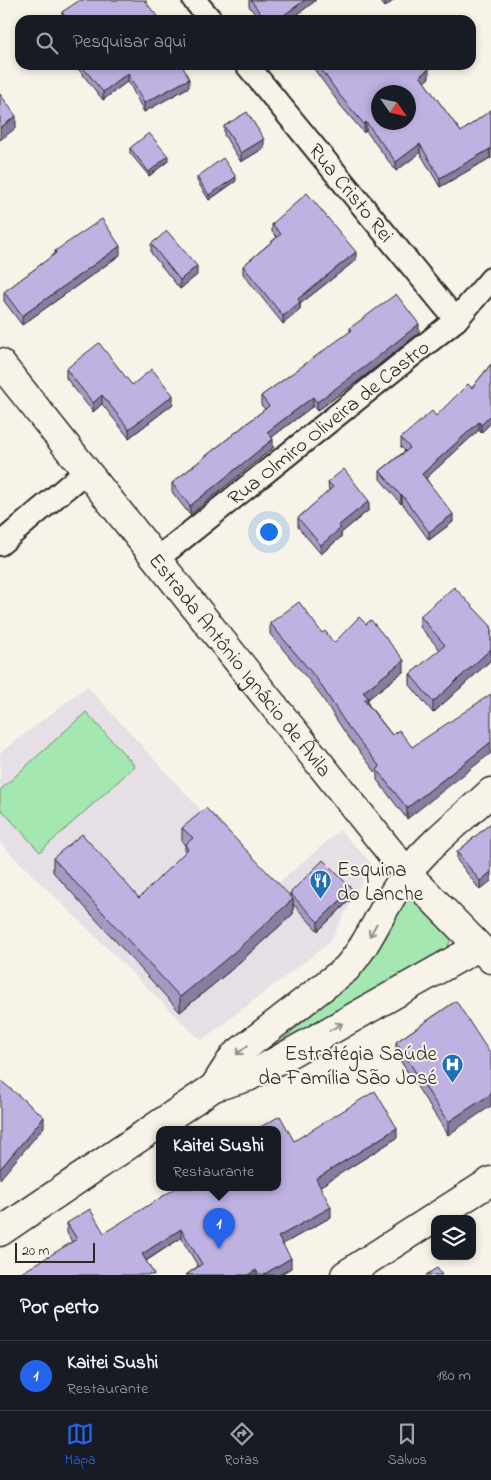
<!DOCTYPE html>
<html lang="pt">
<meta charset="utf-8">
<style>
body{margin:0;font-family:"Indie Flower",sans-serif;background:#20242c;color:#f1f3f6}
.controls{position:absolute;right:15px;bottom:15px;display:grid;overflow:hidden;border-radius:10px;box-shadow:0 2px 8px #0003}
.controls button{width:45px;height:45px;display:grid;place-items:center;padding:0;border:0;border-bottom:1px solid #363941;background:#171b24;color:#f1f3f6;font:25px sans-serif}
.compass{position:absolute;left:371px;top:85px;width:45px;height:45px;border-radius:50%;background:#171b24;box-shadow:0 2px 8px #0003;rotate:124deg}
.scale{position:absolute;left:15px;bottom:12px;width:80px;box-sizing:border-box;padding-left:5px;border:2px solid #2b2b2b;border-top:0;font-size:14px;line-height:18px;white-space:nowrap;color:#2b2b2b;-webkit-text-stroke:4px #f7f3e8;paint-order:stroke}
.you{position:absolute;left:268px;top:531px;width:18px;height:18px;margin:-12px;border:4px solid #fff;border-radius:50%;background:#1a73e8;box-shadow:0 0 0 8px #1a73e833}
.badge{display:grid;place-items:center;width:32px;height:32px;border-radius:50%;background:#2563eb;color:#fff;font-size:16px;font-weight:700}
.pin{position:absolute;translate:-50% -41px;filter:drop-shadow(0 1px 2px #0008)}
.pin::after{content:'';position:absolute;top:26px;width:18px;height:15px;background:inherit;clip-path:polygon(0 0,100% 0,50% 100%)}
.popup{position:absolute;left:156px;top:1126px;width:125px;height:65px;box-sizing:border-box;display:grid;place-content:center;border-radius:10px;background:#171b24;filter:drop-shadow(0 1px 4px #0005);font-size:16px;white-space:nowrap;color:#9ea1a6}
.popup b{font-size:19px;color:#f1f3f6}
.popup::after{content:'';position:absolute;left:50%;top:100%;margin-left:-10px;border:10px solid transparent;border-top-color:#171b24}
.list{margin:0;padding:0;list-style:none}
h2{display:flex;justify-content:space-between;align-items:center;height:65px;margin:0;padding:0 20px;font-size:21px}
h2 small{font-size:16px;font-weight:400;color:#9ea1a6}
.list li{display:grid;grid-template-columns:32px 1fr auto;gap:15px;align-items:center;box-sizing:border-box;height:70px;padding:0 20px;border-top:1px solid #363941}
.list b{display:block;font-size:19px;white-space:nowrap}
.list p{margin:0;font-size:16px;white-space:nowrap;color:#9ea1a6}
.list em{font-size:16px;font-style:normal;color:#9ea1a6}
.icon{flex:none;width:28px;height:28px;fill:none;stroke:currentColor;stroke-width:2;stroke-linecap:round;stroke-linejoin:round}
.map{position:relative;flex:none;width:491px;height:1275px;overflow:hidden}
.search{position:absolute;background:#171b24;box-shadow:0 2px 8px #0003;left:15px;right:15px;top:15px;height:55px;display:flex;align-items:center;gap:12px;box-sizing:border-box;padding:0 18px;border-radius:15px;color:#9ea1a6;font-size:19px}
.sheet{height:135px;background:#171b24}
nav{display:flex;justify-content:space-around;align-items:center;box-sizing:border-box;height:70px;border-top:1px solid #363941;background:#171b24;font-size:14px;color:#9ea1a6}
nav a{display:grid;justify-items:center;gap:2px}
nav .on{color:#2563eb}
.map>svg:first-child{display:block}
</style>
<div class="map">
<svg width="491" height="1275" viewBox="0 0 491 1275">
<rect width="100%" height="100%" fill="#f7f3e8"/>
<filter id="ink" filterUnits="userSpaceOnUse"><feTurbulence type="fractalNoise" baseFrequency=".02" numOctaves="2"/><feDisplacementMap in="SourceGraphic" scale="10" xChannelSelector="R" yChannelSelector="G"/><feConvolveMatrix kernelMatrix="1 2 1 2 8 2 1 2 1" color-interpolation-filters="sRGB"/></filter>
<g filter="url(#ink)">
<path fill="#e6e0e6" d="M 87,686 L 272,888 L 340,830 L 372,864 L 329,943 L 201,1041 L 0,843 L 0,753 Z"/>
<g fill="#a5e7b0" stroke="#68896e">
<path d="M 86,712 L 135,766 L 40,852 L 0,808 L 0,790 Z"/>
<path d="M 405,899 L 415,902 L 451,939 L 447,949 L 268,1052 L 359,974 Z"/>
</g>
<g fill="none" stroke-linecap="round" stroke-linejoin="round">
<defs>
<g id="minor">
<path d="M 194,0 L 211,20"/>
<path id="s1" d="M 247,65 L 456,320"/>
<path d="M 0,544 L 86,471"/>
<path id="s2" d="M 157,559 L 456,320 L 491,279"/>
</g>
<g id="tertiary">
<path id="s3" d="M 0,363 L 407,873 L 491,959"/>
<path d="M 214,1087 L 234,1056 L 346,969 C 372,940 384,902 408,872 C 431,842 463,818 491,792"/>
<path d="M 0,1232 L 214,1087 L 248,1077 L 478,947"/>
<path d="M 345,1275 L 491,1181"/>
</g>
</defs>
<use href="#minor" stroke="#2b2b2b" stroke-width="26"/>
<use href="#tertiary" stroke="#2b2b2b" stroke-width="31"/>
<use href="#minor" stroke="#f7f3e8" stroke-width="22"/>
<use href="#tertiary" stroke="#f7f3e8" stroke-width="28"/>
</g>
<g fill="#a499c3" stroke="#2b2b2b">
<path d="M 146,0 L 146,3 L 160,20 L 62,20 L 62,12 Z"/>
<path d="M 249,0 L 315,0 L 315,1 L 290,20 L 259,20 L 249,6 Z"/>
<path d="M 379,0 L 394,0 L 385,7 Z"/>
<path d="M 75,65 L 182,65 L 189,87 L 144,112 L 128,81 L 103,100 Z"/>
<path d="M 311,65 L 384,65 L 385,66 L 429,78 L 424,82 L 461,132 L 491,110 L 491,159 L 490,158 L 440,187 L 420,153 L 396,171 L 366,131 L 364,133 L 341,106 Z"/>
<path d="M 224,126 L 264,148 L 241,162 L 224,135 Z"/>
<path d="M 130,148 L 168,161 L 149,176 L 130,153 Z"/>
<path d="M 197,177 L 236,181 L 209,200 L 197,181 Z"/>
<path d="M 272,224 L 356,260 L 300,304 L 300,310 L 283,324 L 243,274 L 243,266 L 277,237 L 272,232 Z"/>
<path d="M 151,244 L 197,275 L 180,289 L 151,253 Z"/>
<path d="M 55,251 L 120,255 L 22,325 L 4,301 L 4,292 L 55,254 Z"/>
<path d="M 350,328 L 419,333 L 366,375 L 317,411 L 313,406 L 272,437 L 273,448 L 190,515 L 172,492 L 172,483 L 265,409 L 261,405 L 261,396 L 350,332 Z"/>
<path d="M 491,364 L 481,433 L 479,430 L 426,478 L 453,522 L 429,540 L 402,503 L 401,504 L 380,479 L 380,471 L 405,451 L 401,447 L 401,438 L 436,416 L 472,388 Z"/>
<path d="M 66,369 L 132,385 L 173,404 L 129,438 L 102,404 L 93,412 L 66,378 Z"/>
<path d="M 328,482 L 369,510 L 341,533 L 341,537 L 321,554 L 298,527 L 298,518 L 329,491 Z"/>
<path d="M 420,616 L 491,626 L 491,660 L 433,713 L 410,685 L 410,674 L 440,650 L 420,627 Z"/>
<path d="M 270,623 L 322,633 L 334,643 L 404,671 L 368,699 L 368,704 L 392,735 L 412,747 L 407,819 L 377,780 L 377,774 L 346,734 L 317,690 L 270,634 Z"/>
<path d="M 491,823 L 480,890 L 457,860 L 457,852 Z"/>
<path d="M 182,828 L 290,896 L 290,893 L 352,898 L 318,931 L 293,904 L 293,914 L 231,970 L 180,1012 L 53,872 L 53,858 L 139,898 L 185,852 L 185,845 L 182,842 Z"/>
<path d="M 456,1001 L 448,1135 L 396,1054 L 396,1042 Z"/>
<path d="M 397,1138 L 320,1186 L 331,1217 L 283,1244 L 291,1268 L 279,1275 L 186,1275 L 198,1266 L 181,1238 L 146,1261 L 154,1275 L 72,1242 L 67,1233 L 67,1223 L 104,1233 L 294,1141 Z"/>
</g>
<g fill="#867d9f" stroke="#2b2b2b">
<path d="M 305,0 L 315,0 L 315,1 L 290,20 L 277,20 Z"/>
<path d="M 385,0 L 394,0 L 385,7 Z"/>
<path d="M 429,69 L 429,78 L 420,85 L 420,76 Z"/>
<path d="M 128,73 L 128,81 L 103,100 L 103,92 Z"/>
<path d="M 189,79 L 189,87 L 144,112 L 144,103 Z"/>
<path d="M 16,116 L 16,128 L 0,140 L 0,128 Z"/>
<path d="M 366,122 L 366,131 L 364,133 L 364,124 Z"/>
<path d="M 264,139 L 264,148 L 241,162 L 241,153 Z"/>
<path d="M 420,144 L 420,153 L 396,171 L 396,162 Z"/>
<path d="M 490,149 L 490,158 L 440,187 L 440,178 Z"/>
<path d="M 168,156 L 168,161 L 149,176 L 149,172 Z"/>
<path d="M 236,177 L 236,181 L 209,200 L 209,195 Z"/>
<path d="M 120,246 L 120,255 L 22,325 L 22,316 Z"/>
<path d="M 356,252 L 356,260 L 300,304 L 300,310 L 283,324 L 283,316 L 298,299 Z"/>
<path d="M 197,266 L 197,275 L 180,289 L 180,280 Z"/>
<path d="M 419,324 L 419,333 L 366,375 L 317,411 L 317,402 Z"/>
<path d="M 102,395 L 102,404 L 93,412 L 93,403 Z"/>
<path d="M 173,395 L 173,404 L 129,438 L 129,429 Z"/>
<path d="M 313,397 L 313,406 L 267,441 L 267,432 Z"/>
<path d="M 491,415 L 491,423 L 481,433 L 481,425 Z"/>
<path d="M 479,422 L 479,430 L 422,482 L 422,474 Z"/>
<path d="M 273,439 L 273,448 L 190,515 L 190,506 Z"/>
<path d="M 402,495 L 402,503 L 401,504 L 401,496 Z"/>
<path d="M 369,501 L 369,510 L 341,533 L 341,537 L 321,554 L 321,545 L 338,526 Z"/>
<path d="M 453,514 L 453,522 L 429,540 L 429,532 Z"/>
<path d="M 491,649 L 491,660 L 433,713 L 433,702 Z"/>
<path d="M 404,660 L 404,671 L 368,699 L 368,709 L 364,702 L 363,692 Z"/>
<path d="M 491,742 L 491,753 L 407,819 L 407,808 Z"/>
<path d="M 491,872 L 491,881 L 480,890 L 480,881 Z"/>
<path d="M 352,889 L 352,898 L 318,931 L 318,922 Z"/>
<path d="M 293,899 L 293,914 L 231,970 L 180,1012 L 180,997 Z"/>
<path d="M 491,1094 L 491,1106 L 448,1135 L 448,1122 Z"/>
<path d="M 44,1117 L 44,1127 L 0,1179 L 0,1169 Z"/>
<path d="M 397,1128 L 397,1138 L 316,1189 L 316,1179 Z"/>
<path d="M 331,1207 L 331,1217 L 278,1247 L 278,1237 Z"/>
<path d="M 181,1229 L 181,1238 L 142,1263 L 142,1254 Z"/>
<path d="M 291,1258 L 291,1268 L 279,1275 L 263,1275 Z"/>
<path d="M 256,1270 L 256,1275 L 248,1275 Z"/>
</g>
<g fill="#bfb2e3" stroke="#2b2b2b" fill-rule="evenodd">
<path d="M 80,0 L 144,0 L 160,20 L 67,20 L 62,12 Z"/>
<path d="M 251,0 L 305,0 L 277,20 L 265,20 Z"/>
<path d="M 81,65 L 182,65 L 189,79 L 144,103 L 128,73 L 103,92 Z"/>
<path d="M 318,65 L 384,65 L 385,66 L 387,65 L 425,65 L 429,69 L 420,76 L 461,132 L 491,110 L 491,150 L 490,149 L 440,178 L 420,144 L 396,162 L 366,122 L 364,124 L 341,97 ZM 378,92 L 408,92 L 408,122 L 378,122 Z"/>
<path d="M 0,94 L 16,116 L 0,128 Z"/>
<path d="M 247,112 L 264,139 L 241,153 L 224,126 Z"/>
<path d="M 149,133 L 168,156 L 149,172 L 130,148 Z"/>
<path d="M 223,158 L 236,177 L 209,195 L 197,177 Z"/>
<path d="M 307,193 L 356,252 L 298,299 L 300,302 L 283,316 L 243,266 L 281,234 L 272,224 Z"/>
<path d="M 102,219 L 120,246 L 22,316 L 4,292 L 56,253 L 55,251 Z"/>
<path d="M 167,231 L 197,266 L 180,280 L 151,244 Z"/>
<path d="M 396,294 L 419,324 L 366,366 L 317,402 L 313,397 L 267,432 L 273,439 L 190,506 L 172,483 L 269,406 L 261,396 L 352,330 L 350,328 Z"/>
<path d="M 99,343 L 132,385 L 152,369 L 173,395 L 129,429 L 102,395 L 93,403 L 66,369 Z"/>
<path d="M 491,364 L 491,415 L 481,425 L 479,422 L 422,474 L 453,514 L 429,532 L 402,495 L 401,496 L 380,471 L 410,448 L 401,438 L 432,411 L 436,416 L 468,384 L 472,388 Z"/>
<path d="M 344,469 L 369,501 L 338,526 L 341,528 L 321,545 L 298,518 L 333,487 L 328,482 Z"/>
<path d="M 454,587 L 491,626 L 491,649 L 433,702 L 410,674 L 445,645 L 420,616 Z"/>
<path d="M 299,602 L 322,633 L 325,631 L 334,643 L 359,617 L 366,624 L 371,620 L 404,660 L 363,692 L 368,698 L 364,700 L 392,735 L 399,730 L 412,747 L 491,694 L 491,742 L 407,808 L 377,770 L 380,767 L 346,724 L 317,679 L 270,623 Z"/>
<path d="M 206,808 L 293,899 L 231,955 L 180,997 L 53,858 L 82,834 L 139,898 L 188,849 L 185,845 L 193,838 L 182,828 Z"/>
<path d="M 491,823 L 491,872 L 480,881 L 457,852 Z"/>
<path d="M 323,860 L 352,889 L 318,922 L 290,893 Z"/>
<path d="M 456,1001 L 491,1055 L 491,1094 L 448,1122 L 396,1042 Z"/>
<path d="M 0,1080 L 44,1117 L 0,1169 Z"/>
<path d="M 375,1091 L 397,1128 L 316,1179 L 331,1207 L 278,1237 L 291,1258 L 263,1275 L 259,1275 L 256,1270 L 248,1275 L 186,1275 L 202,1264 L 181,1229 L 142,1254 L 154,1274 L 152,1275 L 18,1275 L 77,1239 L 67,1223 L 90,1209 L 104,1233 L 176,1188 L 278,1188 L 278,1130 L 255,1130 L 280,1116 L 294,1141 Z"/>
<path d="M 437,1268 L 442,1275 L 426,1275 Z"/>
</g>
<defs><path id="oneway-shaft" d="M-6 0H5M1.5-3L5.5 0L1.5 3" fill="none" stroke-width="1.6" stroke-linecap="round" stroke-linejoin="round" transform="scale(1.25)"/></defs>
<g stroke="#918f8a">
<use href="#oneway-shaft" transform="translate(373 930) rotate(120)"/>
<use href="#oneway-shaft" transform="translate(336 1027) rotate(-30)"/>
<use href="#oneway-shaft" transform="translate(242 1050) rotate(142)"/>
</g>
</g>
<defs>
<symbol id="restaurant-pin" viewBox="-11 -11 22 30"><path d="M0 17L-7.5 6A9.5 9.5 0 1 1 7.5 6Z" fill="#1f6fb2" stroke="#f7f3e8"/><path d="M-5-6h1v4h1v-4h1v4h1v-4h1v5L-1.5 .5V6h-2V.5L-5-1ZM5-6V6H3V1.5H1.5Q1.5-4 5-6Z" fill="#fff"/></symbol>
<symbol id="hospital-pin" viewBox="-11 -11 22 30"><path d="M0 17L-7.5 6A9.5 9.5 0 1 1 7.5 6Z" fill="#1f6fb2" stroke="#f7f3e8"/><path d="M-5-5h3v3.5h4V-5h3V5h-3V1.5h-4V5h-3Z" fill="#fff"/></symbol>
</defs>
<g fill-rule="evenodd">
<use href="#restaurant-pin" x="308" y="868" width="25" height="34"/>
<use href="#hospital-pin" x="440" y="1052" width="25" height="34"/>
</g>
<g text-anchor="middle" stroke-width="4" stroke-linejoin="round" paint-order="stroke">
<g font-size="21" fill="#2b2b2b" stroke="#f7f3e8">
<text dy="7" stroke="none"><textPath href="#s1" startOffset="165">Rua Cristo Rei</textPath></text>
<text dy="7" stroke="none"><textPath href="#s2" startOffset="219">Rua Olmiro Oliveira de Castro</textPath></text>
<text dy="7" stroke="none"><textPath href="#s3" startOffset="386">Estrada Antônio Ignácio de Ávila</textPath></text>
</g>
<g font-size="21" fill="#2b2b2b" stroke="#f7f3e8" text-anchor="start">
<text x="337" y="876">Esquina<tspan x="337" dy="24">do Lanche</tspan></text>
<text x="437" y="1060" text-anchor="end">Estratégia Saúde<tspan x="437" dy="24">da Família São José</tspan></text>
</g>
</g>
</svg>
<div class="controls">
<button><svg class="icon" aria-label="layers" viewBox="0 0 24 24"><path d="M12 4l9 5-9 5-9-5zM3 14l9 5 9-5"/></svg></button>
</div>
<svg class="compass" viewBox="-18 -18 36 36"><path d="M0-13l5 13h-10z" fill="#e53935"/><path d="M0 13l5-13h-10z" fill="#9ea1a6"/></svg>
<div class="scale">20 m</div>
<div class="you"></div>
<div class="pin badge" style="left:219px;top:1249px">1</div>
<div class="popup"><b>Kaitei Sushi</b>Restaurante</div>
<div class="search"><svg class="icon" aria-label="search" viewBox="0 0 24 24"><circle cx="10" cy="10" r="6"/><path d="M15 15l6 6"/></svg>Pesquisar aqui</div>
</div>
<section class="sheet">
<h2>Por perto<small></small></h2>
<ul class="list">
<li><span class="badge">1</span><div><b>Kaitei Sushi</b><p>Restaurante</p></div><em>180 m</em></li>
</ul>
</section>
<nav>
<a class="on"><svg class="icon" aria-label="map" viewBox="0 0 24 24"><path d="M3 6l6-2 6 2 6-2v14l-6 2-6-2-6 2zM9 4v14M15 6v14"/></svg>Mapa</a>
<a><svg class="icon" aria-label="directions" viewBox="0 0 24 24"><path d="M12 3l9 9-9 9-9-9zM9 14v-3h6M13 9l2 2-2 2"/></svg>Rotas</a>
<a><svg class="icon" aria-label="saved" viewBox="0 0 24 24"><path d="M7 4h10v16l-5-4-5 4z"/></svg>Salvos</a>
</nav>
